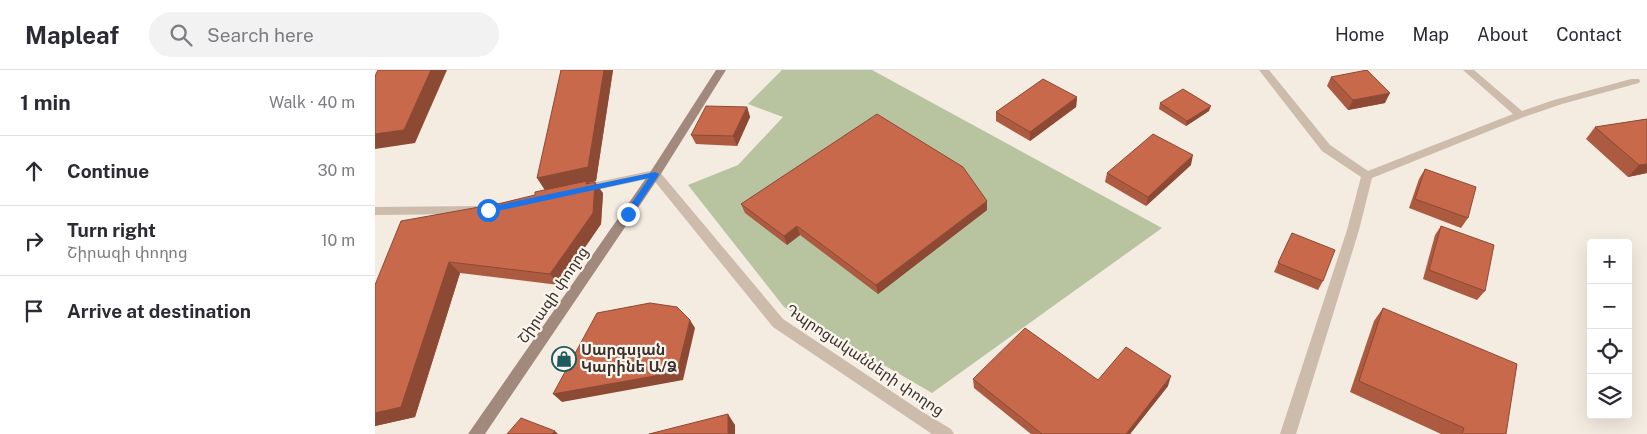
<!DOCTYPE html>
<meta charset="utf-8">
<style>
body{margin:0;font-family:"Public Sans","Noto Sans Armenian",sans-serif;background:#f2f2f3;color:#2b2b33}
.controls{position:absolute;right:15px;bottom:15px;display:grid;overflow:hidden;border-radius:5px;box-shadow:0 5px 20px #0002}
.controls button{width:45px;height:45px;display:grid;place-items:center;padding:0;border:0;border-bottom:1px solid #e1e1e2;background:#fff;color:#2b2b33;font:25px sans-serif}
.stop{position:absolute;width:15px;height:15px;margin:-11px;border:4px solid #1a73e8;border-radius:50%;background:#fff}
.stop.end{background:#1a73e8;border-color:#fff;box-shadow:0 1px 5px #0008}
.list{margin:0;padding:0;list-style:none}
h2{display:flex;justify-content:space-between;align-items:center;height:65px;margin:0;padding:0 20px;font-size:21px}
h2 small{font-size:16px;font-weight:400;color:#7c7c81}
.list li{display:grid;grid-template-columns:32px 1fr auto;gap:15px;align-items:center;box-sizing:border-box;height:70px;padding:0 20px;border-top:1px solid #e1e1e2}
.list b{display:block;font-size:19px;white-space:nowrap}
.list p{margin:0;font-size:16px;white-space:nowrap;color:#7c7c81}
.list em{font-size:16px;font-style:normal;color:#7c7c81}
.icon{flex:none;width:28px;height:28px;fill:none;stroke:currentColor;stroke-width:2;stroke-linecap:round;stroke-linejoin:round}
.map{position:relative;flex:none;width:1272px;height:364px;overflow:hidden}
header{display:flex;align-items:center;gap:30px;box-sizing:border-box;height:70px;padding:0 25px;background:#fff;border-bottom:1px solid #e1e1e2}
header strong{font-size:24px}
nav{display:flex;gap:28px;margin-inline-start:auto;font-size:18px}
.search{width:350px;height:45px;background:#f2f2f3;display:flex;align-items:center;gap:12px;box-sizing:border-box;padding:0 18px;border-radius:28px;color:#7c7c81;font-size:19px}
main{display:flex}
aside{flex:1;background:#fff}
.map>svg:first-child{display:block}
</style>
<header>
<strong>Mapleaf</strong>
<div class="search"><svg class="icon" aria-label="search" viewBox="0 0 24 24"><circle cx="10" cy="10" r="6"/><path d="M15 15l6 6"/></svg>Search here</div>
<nav><a>Home</a><a>Map</a><a>About</a><a>Contact</a></nav>
</header>
<main>
<aside>
<h2>1 min<small>Walk · 40 m</small></h2>
<ul class="list">
<li><svg class="icon" aria-label="ahead" viewBox="0 0 24 24"><path d="M12 20V5M6 11l6-6 6 6"/></svg><div><b>Continue</b></div><em>30 m</em></li>
<li><svg class="icon" aria-label="right" viewBox="0 0 24 24"><path d="M7 20v-9h11M14 6l5 5-5 5"/></svg><div><b>Turn right</b><p>Շիրազի փողոց</p></div><em>10 m</em></li>
<li><svg class="icon" aria-label="arrive" viewBox="0 0 24 24"><path d="M6 21V4h12l-3 4 3 4H6"/></svg><div><b>Arrive at destination</b></div></li>
</ul>
</aside>
<div class="map">
<svg width="1272" height="364" viewBox="0 0 1272 364">
<rect width="100%" height="100%" fill="#f4ebe1"/>
<path fill="#b8c4a0" d="M 407,0 L 497,0 L 787,158 L 557,323 L 409,237 L 313,115 L 363,95 L 408,47 L 373,34 Z"/>
<g fill="none" stroke-linecap="round" stroke-linejoin="round">
<g fill="#cdbbac" fill-rule="evenodd">
<path d="M 884,0 L 894,0 L 955,75 L 993,101 L 1138,44 L 1088,0 L 1099,0 L 1147,41 L 1179,30 L 1256,9 L 1264,9 L 1265,11 L 1264,13 L 1187,34 L 1149,47 L 997,108 L 984,160 L 921,364 L 905,364 L 972,160 L 986,107 L 947,81 Z"/>
<path d="M 280,100 L 284,101 L 408,249 L 546,341 L 576,359 L 579,364 L 557,364 L 398,257 L 277,108 L 208,123 L 202,119 L 208,115 Z"/>
<path d="M 102,136 L 108,140 L 102,144 L 0,145 L 0,137 Z"/>
</g>
<path fill="#a18a7d" fill-rule="evenodd" d="M 341,0 L 351,0 L 284,107 L 110,364 L 93,364 L 276,101 Z"/>
</g>
<g fill="#ac5a40">
<path d="M 186,0 L 238,0 L 221,111 L 213,113 L 228,123 L 226,154 L 184,215 L 85,203 L 40,347 L 0,356 L 0,215 L 127,133 L 160,125 L 170,120 Z"/>
<path d="M 956,7 L 1010,33 L 973,40 L 952,16 Z"/>
<path d="M 702,27 L 701,37 L 655,71 L 621,51 L 621,42 Z"/>
<path d="M 785,33 L 834,41 L 811,56 L 784,39 Z"/>
<path d="M 372,37 L 375,47 L 362,76 L 321,74 L 316,65 Z"/>
<path d="M 1272,49 L 1272,103 L 1253,107 L 1211,69 L 1220,57 Z"/>
<path d="M 816,95 L 771,136 L 730,112 L 732,103 Z"/>
<path d="M 1050,99 L 1093,148 L 1086,158 L 1034,138 L 1044,109 Z"/>
<path d="M 366,134 L 612,140 L 503,224 L 425,165 L 412,175 L 370,143 Z"/>
<path d="M 1066,156 L 1110,221 L 1102,230 L 1048,209 L 1060,165 Z"/>
<path d="M 917,163 L 948,211 L 943,220 L 899,202 Z"/>
<path d="M 1008,238 L 1131,364 L 1066,364 L 975,322 L 999,251 Z"/>
<path d="M 598,309 L 723,310 L 793,316 L 755,364 L 656,364 L 599,318 Z"/>
</g>
<g fill="#8c4a34">
<path d="M 56,0 L 72,0 L 40,73 L 0,79 L 0,64 Z"/>
<path d="M 229,0 L 238,0 L 221,111 L 213,113 L 219,123 L 171,122 L 162,108 Z"/>
<path d="M 1015,23 L 1010,33 L 973,40 L 978,30 Z"/>
<path d="M 702,27 L 701,37 L 655,71 L 655,62 Z"/>
<path d="M 836,36 L 834,41 L 811,56 L 812,51 Z"/>
<path d="M 372,37 L 375,47 L 362,76 L 358,66 Z"/>
<path d="M 818,85 L 816,95 L 771,136 L 773,127 Z"/>
<path d="M 1272,94 L 1272,103 L 1253,107 L 1264,95 Z"/>
<path d="M 220,112 L 228,123 L 226,154 L 184,215 L 175,204 Z"/>
<path d="M 612,131 L 612,140 L 503,224 L 501,215 Z"/>
<path d="M 422,156 L 425,165 L 412,175 L 409,166 Z"/>
<path d="M 74,192 L 85,203 L 40,347 L 0,356 L 0,343 Z"/>
<path d="M 315,250 L 320,258 L 308,310 L 187,332 L 178,324 Z"/>
<path d="M 796,306 L 793,316 L 755,364 L 751,364 Z"/>
<path d="M 353,344 L 360,355 L 360,364 L 353,364 Z"/>
<path d="M 180,361 L 183,364 L 177,364 Z"/>
</g>
<g fill="#c8694b" stroke="#8c4a34">
<path d="M 3,0 L 56,0 L 29,60 L 0,64 L 0,6 Z"/>
<path d="M 186,0 L 229,0 L 213,97 L 162,108 Z"/>
<path d="M 992,0 L 1015,23 L 978,30 L 956,7 Z"/>
<path d="M 668,9 L 702,27 L 655,62 L 621,42 Z"/>
<path d="M 808,19 L 836,36 L 812,51 L 785,33 Z"/>
<path d="M 331,36 L 372,37 L 358,66 L 316,65 Z"/>
<path d="M 502,44 L 588,97 L 612,131 L 501,215 L 422,156 L 409,166 L 366,134 Z"/>
<path d="M 1272,49 L 1272,94 L 1264,95 L 1220,57 Z"/>
<path d="M 778,64 L 818,85 L 773,127 L 732,103 Z"/>
<path d="M 1050,99 L 1101,117 L 1093,148 L 1040,129 Z"/>
<path d="M 212,111 L 211,114 L 220,112 L 218,143 L 175,204 L 74,192 L 26,337 L 0,343 L 0,215 L 26,151 L 127,133 L 160,125 L 160,122 Z"/>
<path d="M 1066,156 L 1119,175 L 1110,221 L 1054,200 Z"/>
<path d="M 917,163 L 960,180 L 948,211 L 903,193 Z"/>
<path d="M 275,233 L 302,237 L 315,250 L 302,302 L 178,324 L 222,243 Z"/>
<path d="M 1008,238 L 1142,294 L 1131,364 L 1087,364 L 1089,358 L 984,311 Z"/>
<path d="M 650,258 L 723,310 L 751,277 L 796,306 L 751,364 L 667,364 L 598,309 Z"/>
<path d="M 353,344 L 353,364 L 274,364 Z"/>
<path d="M 146,348 L 180,361 L 177,364 L 132,364 Z"/>
</g>
<path fill="#1a73e8" d="M 280,102 L 284,104 L 283,106 L 256,146 L 253,147 L 249,144 L 274,108 L 113,143 L 109,140 L 113,137 Z"/>
<defs>
<symbol id="shop-ring" viewBox="-11 -11 22 22"><circle r="9.5" fill="#fbf5ee" stroke="#1f5a5e" stroke-width="1.5"/><path d="M-5-2.5h2.3a2.7 3.5 0 0 1 5.4 0H5L5.5 6h-11ZM-1.5-2.5h3a1.5 2.3 0 0 0-3 0Z" fill="#1f5a5e"/></symbol>
</defs>
<g fill-rule="evenodd">
<use href="#shop-ring" x="175" y="275" width="28" height="28"/>
</g>
<g text-anchor="middle" stroke-width="4.5" stroke-linejoin="round" paint-order="stroke">
<g font-size="15" fill="#3b302b" stroke="#fbf5ee">
<text transform="translate(178 225) rotate(-56)" y="5">Շիրազի փողոց</text>
<text transform="translate(490 290) rotate(34)" y="5">Դպրոցականների փողոց</text>
</g>
<g font-size="15" font-weight="bold" fill="#3b302b" stroke="#fbf5ee" text-anchor="start">
<text x="206" y="285">Սարգսյան<tspan x="206" dy="17">Կարինե Ա/Ձ</tspan></text>
</g>
</g>
</svg>
<div class="controls">
<button>+</button>
<button>−</button>
<button><svg class="icon" aria-label="locate" viewBox="0 0 24 24"><circle cx="12" cy="12" r="6"/><path d="M12 2v4M12 18v4M2 12h4M18 12h4"/></svg></button>
<button><svg class="icon" aria-label="layers" viewBox="0 0 24 24"><path d="M12 4l9 5-9 5-9-5zM3 14l9 5 9-5"/></svg></button>
</div>
<div class="stop" style="left:113px;top:140px"></div>
<div class="stop end" style="left:253px;top:144px"></div>
</div>
</main>
